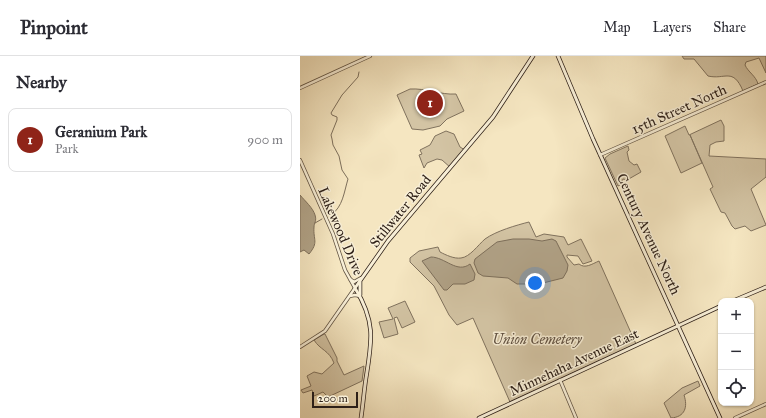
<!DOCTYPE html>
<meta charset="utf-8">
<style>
body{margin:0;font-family:"IM FELL Great Primer",serif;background:#f2f2f3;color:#2b2b33}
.controls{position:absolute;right:12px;bottom:12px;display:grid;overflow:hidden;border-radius:8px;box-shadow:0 1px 3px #0004}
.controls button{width:36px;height:36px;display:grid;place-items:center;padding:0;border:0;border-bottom:1px solid #e1e1e2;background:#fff;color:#2b2b33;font:20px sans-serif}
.scale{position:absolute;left:12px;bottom:10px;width:46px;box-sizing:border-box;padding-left:4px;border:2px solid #2e2018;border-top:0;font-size:11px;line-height:14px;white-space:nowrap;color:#2e2018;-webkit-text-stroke:3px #f8efd7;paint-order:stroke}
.you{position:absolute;left:235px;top:227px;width:14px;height:14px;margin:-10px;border:3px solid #fff;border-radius:50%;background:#1a73e8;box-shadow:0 0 0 6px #1a73e833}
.badge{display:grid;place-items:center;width:26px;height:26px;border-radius:50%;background:#8f2418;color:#fff;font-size:13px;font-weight:700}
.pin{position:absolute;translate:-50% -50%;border:2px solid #fff;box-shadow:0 1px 4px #0006}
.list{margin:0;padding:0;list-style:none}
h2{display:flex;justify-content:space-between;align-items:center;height:52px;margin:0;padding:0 16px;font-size:17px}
h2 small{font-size:13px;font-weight:400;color:#7c7c81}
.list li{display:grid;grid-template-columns:26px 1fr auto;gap:12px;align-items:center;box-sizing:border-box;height:64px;margin:0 8px 8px;padding:0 8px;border:1px solid #e1e1e2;border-radius:8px}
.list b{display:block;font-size:15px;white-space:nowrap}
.list p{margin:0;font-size:13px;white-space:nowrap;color:#7c7c81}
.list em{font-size:13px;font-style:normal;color:#7c7c81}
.icon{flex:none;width:22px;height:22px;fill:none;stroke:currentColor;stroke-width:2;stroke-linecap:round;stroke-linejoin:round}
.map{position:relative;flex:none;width:466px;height:362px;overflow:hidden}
header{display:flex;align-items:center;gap:24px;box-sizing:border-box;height:56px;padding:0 20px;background:#fff;border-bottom:1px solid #e1e1e2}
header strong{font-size:19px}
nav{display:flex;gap:22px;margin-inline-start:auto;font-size:14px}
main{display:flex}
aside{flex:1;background:#fff}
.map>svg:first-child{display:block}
</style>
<header>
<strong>Pinpoint</strong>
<nav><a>Map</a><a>Layers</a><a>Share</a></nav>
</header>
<main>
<aside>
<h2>Nearby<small></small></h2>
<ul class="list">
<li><span class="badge">1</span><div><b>Geranium Park</b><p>Park</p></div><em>900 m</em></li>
</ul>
</aside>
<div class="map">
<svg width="466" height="362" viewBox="0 0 466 362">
<rect width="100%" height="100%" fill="#f5e6c1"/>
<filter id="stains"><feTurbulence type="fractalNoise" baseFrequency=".005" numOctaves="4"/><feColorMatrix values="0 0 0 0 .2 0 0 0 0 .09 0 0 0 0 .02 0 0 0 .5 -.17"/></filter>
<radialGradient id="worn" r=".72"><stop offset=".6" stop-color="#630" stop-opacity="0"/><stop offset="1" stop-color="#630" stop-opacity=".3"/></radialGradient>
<g fill="#d3c4a4" stroke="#80725e">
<path d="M 382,0 L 466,0 L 466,17 L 459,2 L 446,6 L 445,9 C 448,16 456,20 458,28 L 443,35 C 433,11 425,24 408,20 L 394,3 L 384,3 Z"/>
<path d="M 110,33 C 126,32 140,39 156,38 L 164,55 L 147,63 L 140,70 L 123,74 L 112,73 L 97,39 Z"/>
<path d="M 421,64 L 424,70 L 424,85 L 416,86 L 410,89 L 409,100 L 466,103 L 466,121 L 451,133 L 466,169 L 451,175 L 445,170 L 435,173 L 432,170 L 425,157 L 421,156 L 410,133 L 413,131 L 390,79 L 402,107 L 381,117 L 365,80 L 385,70 L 389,79 Z"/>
<path d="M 146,75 L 154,78 L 160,91 L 165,94 L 151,112 L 142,104 L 137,103 L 127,107 L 124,112 L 119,99 L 122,98 L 120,94 L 130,89 L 135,80 Z"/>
<path d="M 328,90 L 329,94 L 327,96 L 329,105 L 334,109 L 337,108 L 341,116 L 327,124 L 323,123 L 320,129 L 318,130 L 305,102 L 310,98 Z"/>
<path d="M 229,166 L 236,181 L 244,178 L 264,181 L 268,189 L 281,183 L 292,205 L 283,208 L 278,200 L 267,199 L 267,201 L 274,209 L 279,208 C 285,213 292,208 299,205 L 336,288 L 210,346 L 173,262 L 157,269 L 149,259 L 134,230 L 110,206 L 110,202 L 119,195 L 138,191 L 140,196 C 146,199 154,203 161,202 C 170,201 178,189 185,183 C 196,175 217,169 229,166 Z"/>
<path d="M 105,245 L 115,266 L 102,272 L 97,261 L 94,262 L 98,278 L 84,282 L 79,266 L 93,263 L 88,252 Z"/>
<path d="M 24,278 L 25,278 L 37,302 L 37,305 L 44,319 L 64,310 L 62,325 L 28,341 L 23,336 L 14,340 L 12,334 L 3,337 L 1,334 L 11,330 L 7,320 L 14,316 L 22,318 L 34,307 C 29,294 20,294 14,284 Z"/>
<path d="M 398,325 L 400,330 L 384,339 C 388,351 385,361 371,362 L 364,347 L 382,332 Z"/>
</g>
<g fill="#b1a388" stroke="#7d6f5b">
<path d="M 0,139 C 5,145 13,152 15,159 C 17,165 14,167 14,171 C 13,184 19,186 9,198 L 4,194 L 0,196 Z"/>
<path d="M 213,183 L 229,183 L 242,185 L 252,183 L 256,185 L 268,209 L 267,215 L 263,222 L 239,228 L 217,228 L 208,222 L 183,220 L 178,217 L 174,207 L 175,203 L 197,186 Z"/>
<path d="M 131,201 C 145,201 157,218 170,208 L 175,218 L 174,224 L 165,228 L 153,228 L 147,234 L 144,234 L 122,205 Z"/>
</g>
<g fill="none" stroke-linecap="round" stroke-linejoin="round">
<g stroke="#7d6f5b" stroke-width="1">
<path d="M 31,159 C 43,151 44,136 48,123 L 42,114 L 39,100 L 33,89 L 32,83 L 31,79 L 37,64 L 37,61 L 32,59 L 31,57 L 42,39 L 58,21 L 59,16"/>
<path d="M 15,167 L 22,163"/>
</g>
<defs>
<g id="tertiary">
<path d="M 0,32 L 70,0"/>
<path d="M 300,99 L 466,26"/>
<path d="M 0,104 L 33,178 L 45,214 L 55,232 L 25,275 L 0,291"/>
<path d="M 50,223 L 54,226 L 61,222"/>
<path d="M 50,240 L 55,239 L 60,240"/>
<path d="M 260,324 L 276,362"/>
<path d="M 435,362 L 466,348"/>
</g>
<g id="secondary">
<path d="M 258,0 L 293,83 L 420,362"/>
<path d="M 60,239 L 60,226"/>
<path d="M 433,245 L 466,231"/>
<path d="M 61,362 C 63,349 64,335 66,322 C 72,285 76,266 55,232 L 88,185 L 193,61 L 233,0"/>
<path d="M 179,362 L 421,250"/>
</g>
</defs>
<use href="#tertiary" stroke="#605242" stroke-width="4"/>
<use href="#secondary" stroke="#2e2018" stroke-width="4.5"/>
<use href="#tertiary" stroke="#f8efd7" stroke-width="2.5"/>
<use href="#secondary" stroke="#f8efd7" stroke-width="3"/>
</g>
<g text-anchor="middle" stroke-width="3" stroke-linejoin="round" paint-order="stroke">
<g font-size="14" fill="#2e2018" stroke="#f8efd7">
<text transform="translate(379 53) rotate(-24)" y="5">15th Street North</text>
<text transform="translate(100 155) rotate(-51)" y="5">Stillwater Road</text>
<text transform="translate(41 175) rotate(67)" y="5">Lakewood Drive</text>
<text transform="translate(349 178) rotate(65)" y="5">Century Avenue North</text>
<text transform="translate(274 306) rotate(-25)" y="5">Minnehaha Avenue East</text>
</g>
<g font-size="14" font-style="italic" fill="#605142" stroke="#f8efd7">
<text x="237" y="288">Union Cemetery</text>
</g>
</g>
<rect width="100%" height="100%" filter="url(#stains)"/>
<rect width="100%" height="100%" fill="url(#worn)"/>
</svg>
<div class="controls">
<button>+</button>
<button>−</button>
<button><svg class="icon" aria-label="locate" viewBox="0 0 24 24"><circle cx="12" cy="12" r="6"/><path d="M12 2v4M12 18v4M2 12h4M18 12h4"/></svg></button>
</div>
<div class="scale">200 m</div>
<div class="you"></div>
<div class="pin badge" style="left:130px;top:47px">1</div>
</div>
</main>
